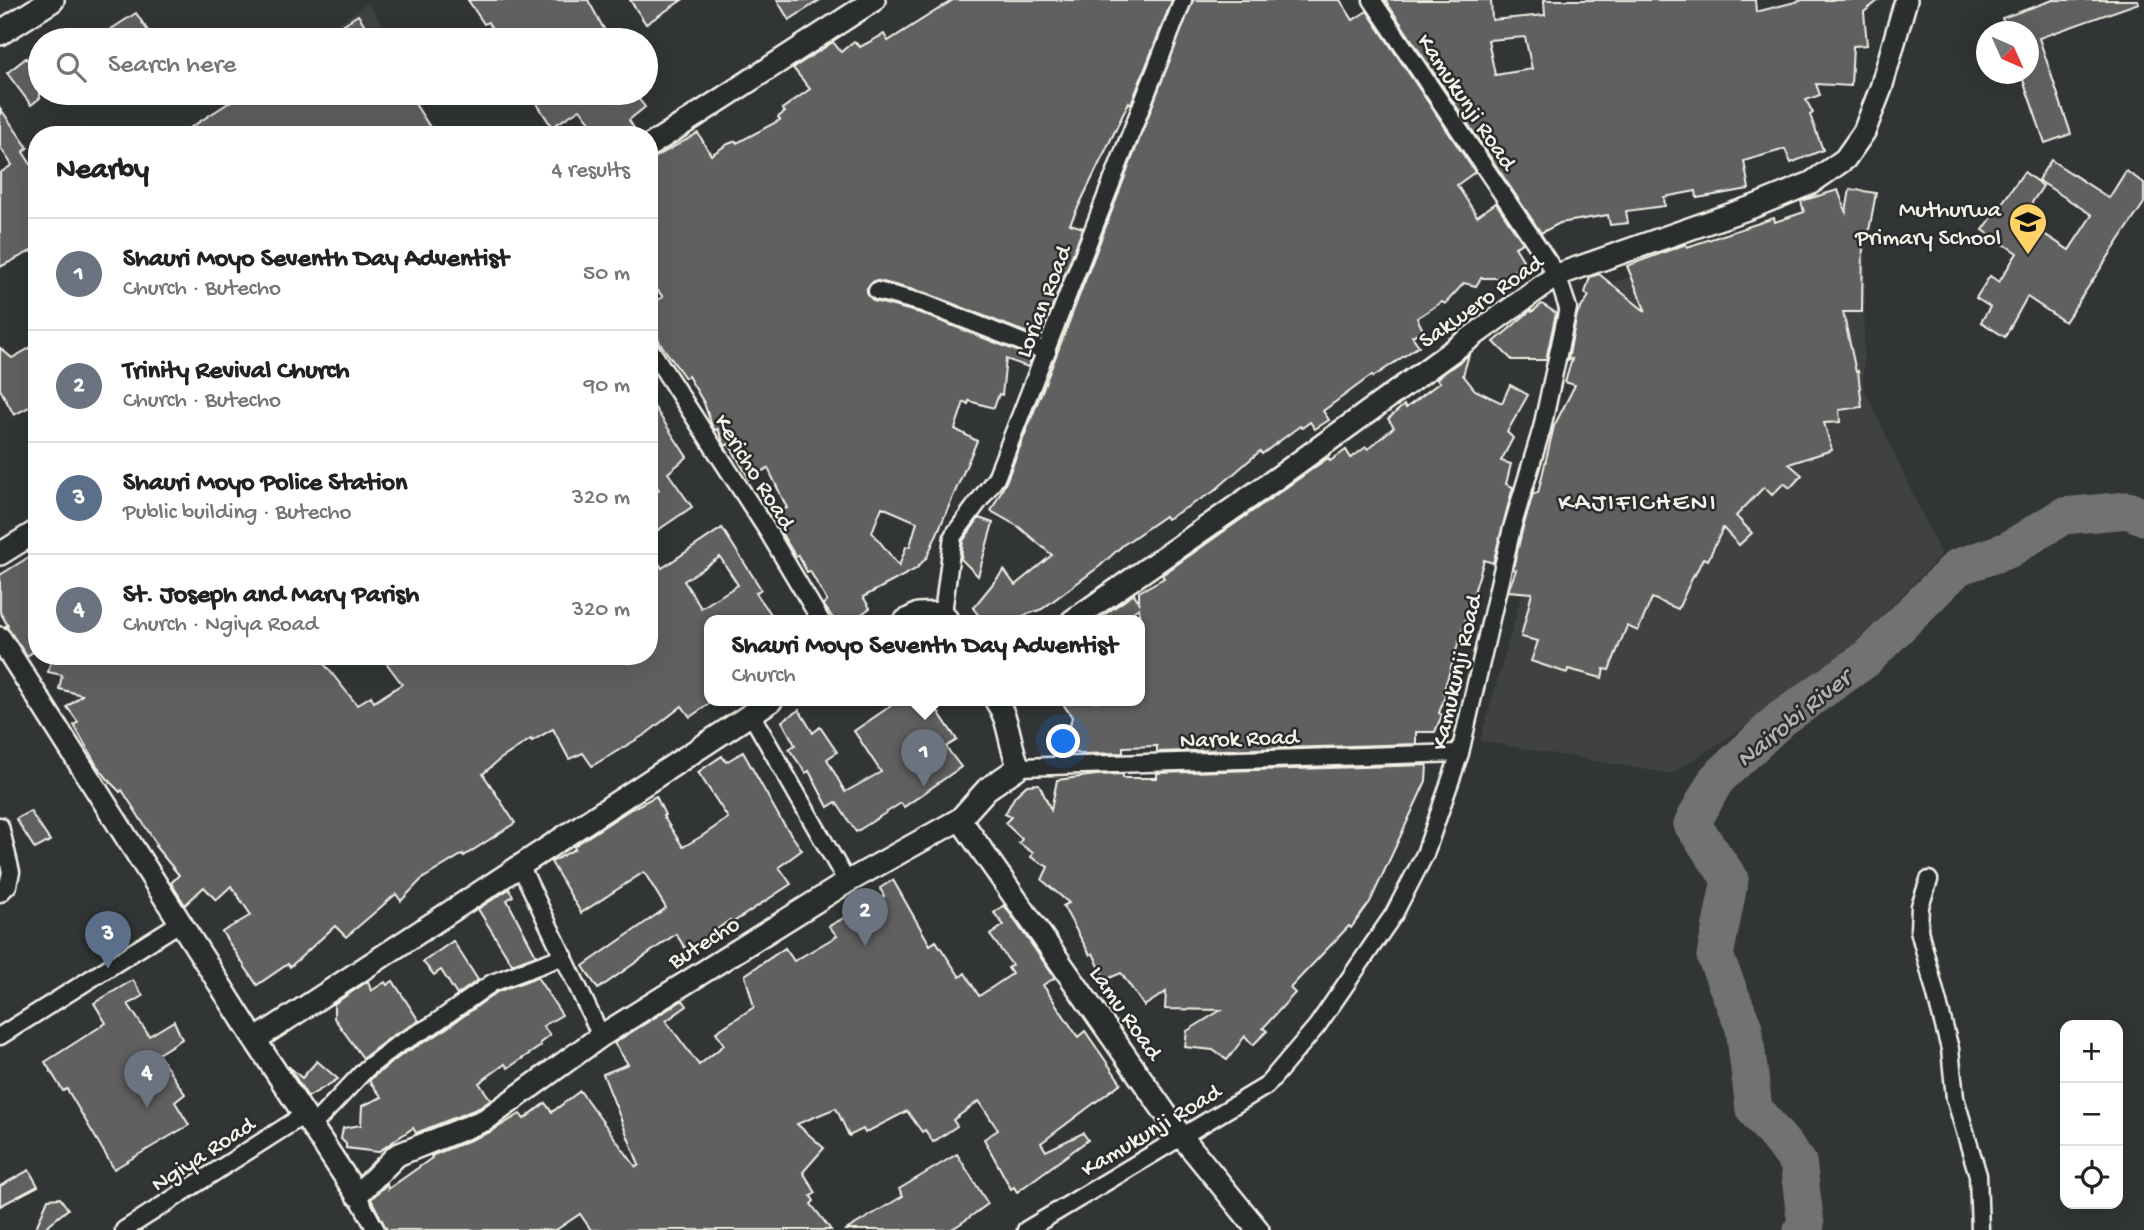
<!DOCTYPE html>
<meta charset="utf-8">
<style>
body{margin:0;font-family:"Gochi Hand",sans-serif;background:#f6f6f6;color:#222}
.controls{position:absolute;right:21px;bottom:21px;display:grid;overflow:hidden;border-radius:14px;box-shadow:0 7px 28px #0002}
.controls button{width:63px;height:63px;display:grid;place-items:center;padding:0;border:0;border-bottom:2px solid #e0e0e0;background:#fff;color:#222;font:35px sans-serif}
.compass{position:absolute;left:1976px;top:21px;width:63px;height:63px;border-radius:50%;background:#fff;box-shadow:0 7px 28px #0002;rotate:135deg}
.you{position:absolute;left:1064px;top:742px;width:24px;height:24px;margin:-18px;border:5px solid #fff;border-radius:50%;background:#1a73e8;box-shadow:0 0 0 10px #1a73e833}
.badge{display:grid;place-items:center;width:46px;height:46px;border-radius:50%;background:#b45309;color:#fff;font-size:23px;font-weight:700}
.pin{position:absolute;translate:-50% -58px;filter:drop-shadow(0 2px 4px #0008)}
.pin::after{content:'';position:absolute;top:37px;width:24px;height:21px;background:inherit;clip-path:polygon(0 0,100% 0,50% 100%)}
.popup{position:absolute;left:704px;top:615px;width:441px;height:91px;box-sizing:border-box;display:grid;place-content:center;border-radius:14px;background:#fff;filter:drop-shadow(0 2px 5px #0005);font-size:23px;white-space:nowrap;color:#767676}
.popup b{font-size:26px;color:#222}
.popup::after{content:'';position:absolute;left:50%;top:100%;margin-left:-14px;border:14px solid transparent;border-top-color:#fff}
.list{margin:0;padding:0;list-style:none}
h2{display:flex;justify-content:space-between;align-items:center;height:91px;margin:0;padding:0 28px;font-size:30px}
h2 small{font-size:23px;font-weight:400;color:#767676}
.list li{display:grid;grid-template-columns:46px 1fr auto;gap:21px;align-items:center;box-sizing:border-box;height:112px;padding:0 28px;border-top:2px solid #e0e0e0}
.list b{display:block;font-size:26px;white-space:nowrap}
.list p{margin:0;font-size:23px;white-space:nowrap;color:#767676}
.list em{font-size:23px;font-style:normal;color:#767676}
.icon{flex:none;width:38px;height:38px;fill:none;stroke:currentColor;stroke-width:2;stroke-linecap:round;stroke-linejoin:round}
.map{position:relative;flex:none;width:2144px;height:1230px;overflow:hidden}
.search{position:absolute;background:#fff;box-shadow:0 7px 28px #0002;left:28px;top:28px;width:630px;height:77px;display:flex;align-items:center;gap:18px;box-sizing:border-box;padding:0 24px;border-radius:38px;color:#767676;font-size:26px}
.panel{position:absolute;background:#fff;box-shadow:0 7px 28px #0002;left:28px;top:126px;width:630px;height:539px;border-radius:28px}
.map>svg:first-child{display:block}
</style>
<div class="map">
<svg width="2144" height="1230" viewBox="0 0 2144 1230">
<rect width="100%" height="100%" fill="#323535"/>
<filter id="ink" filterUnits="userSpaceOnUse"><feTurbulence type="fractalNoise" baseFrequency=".0143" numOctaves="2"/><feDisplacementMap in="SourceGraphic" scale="14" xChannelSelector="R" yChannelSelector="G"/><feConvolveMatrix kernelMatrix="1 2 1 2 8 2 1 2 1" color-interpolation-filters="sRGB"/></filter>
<g filter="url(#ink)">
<g fill="#404242">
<path d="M 368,3 L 392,40 L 314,40 Z"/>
<path d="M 1867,201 L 1863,386 L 1941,555 L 1826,673 L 1672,774 L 1480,741 L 1608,294 L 1607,284 Z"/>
</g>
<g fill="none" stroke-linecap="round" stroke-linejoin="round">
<path stroke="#727370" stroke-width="37" d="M 1802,1230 L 1806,1225 L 1798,1162 L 1754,1109 L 1744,1028 L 1715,956 L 1730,879 L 1692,824 L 1716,780 L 1781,719 L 1865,660 L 1958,567 L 2008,550 L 2063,516 L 2128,510 L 2144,517"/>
</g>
<g fill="#5f605f" stroke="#f4f1e8" stroke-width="2" fill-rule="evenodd">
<path d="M 468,0 L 588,0 L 610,40 L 499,40 L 488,22 L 484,24 Z"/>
<path d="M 630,0 L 682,0 L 646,24 Z"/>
<path d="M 777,0 L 820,0 L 789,20 Z"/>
<path d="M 953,0 L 1172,0 L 1131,104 L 1129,102 L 1070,224 L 1083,228 L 1040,338 L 926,293 L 879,281 L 874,281 L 867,288 L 867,294 L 874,301 L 920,313 L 1032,357 L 1028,367 L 1006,359 L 1002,395 L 999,394 L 994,408 L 969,401 L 968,404 L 964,402 L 955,429 L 977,441 L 927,557 L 916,569 L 863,597 L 870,608 L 852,621 L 835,621 L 823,604 L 827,601 L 810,571 L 807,572 L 798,555 L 796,557 L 780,531 L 782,530 L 773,515 L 787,508 L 768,468 L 749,479 L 729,444 L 725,446 L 718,429 L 715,430 L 712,426 L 704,403 L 688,376 L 685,378 L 660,343 L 649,318 L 649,305 L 663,297 L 649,280 L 649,161 L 698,133 L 711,155 L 728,144 L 736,141 L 737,143 L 780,120 L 778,117 L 785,112 L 782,109 L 810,89 L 793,68 L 833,42 L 841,52 L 854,41 L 860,47 L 884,34 L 888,41 ZM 882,507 L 917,522 L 910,546 L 906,547 L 899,566 L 872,532 Z"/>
<path d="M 1193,0 L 1340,0 L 1353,20 L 1367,11 L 1475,172 L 1457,185 L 1477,216 L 1496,203 L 1523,243 L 1515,247 L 1523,260 L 1508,278 L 1481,278 L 1476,286 L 1464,283 L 1445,304 L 1442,302 L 1417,318 L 1423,330 L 1412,336 L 1419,346 L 1373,377 L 1372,375 L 1323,411 L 1329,420 L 1315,429 L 1310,422 L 1302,428 L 1300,426 L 1262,454 L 1260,451 L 1213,492 L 1167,519 L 1165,516 L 1123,545 L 1100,566 L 1042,609 L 1009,621 L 983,621 L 973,608 L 1004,570 L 1015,585 L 1052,555 L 1019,527 L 991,511 L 1006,482 L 1056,356 Z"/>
<path d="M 1385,0 L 1491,0 L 1492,20 L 1545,15 L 1544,0 L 1755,0 L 1756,12 L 1803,0 L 1879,0 L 1864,12 L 1867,45 L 1853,46 L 1851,86 L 1816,84 L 1820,95 L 1806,100 L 1813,113 L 1810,115 L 1823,150 L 1791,163 L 1785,149 L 1744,161 L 1749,189 L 1697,198 L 1696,191 L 1664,197 L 1665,206 L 1626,211 L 1628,223 L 1610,225 L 1608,215 L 1560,223 L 1541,233 ZM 1525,37 L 1532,69 L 1495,75 L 1488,40 Z"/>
<path d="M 2053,0 L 2138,0 L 2139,3 L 2039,38 L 2071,134 L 2045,143 L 2021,74 L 2028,74 L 2028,32 L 2007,32 L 2002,18 Z"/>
<path d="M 136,13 L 154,40 L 94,40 Z"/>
<path d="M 358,15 L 375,40 L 319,40 Z"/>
<path d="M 26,58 L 40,76 L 40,98 L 31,105 L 7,73 Z"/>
<path d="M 244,93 L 408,93 L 435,135 L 179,135 Z"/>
<path d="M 530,93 L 634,93 L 645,107 L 629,120 L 638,135 L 600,135 L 580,109 L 552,127 Z"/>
<path d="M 0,108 L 28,148 L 23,152 L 37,174 L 37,248 L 0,267 L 0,173 L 12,165 L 0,147 Z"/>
<path d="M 2051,160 L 2109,198 L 2126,171 L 2144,183 L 2144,203 L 2065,322 L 2027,297 L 2005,337 L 1981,322 L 1990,307 L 1976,298 L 1990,276 L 1999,282 L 2017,253 L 1983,230 L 2024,172 L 2043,186 L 2021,219 L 2069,250 L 2092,215 L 2038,180 Z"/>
<path d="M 1850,189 L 1876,193 L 1868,236 L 1863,235 L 1862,312 L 1843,312 L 1856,372 L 1858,371 L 1862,407 L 1839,410 L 1840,422 L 1824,423 L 1832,450 L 1789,464 L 1802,475 L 1790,488 L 1784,483 L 1772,495 L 1764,487 L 1736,516 L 1752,533 L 1739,545 L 1723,528 L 1708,560 L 1703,558 L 1695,575 L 1694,574 L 1678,609 L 1652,598 L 1638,631 L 1627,626 L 1609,670 L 1604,669 L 1602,678 L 1568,669 L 1567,673 L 1531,661 L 1538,641 L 1521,637 L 1532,593 L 1508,591 L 1516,570 L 1513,569 L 1522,531 L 1533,494 L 1538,493 L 1554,426 L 1575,385 L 1565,382 L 1572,359 L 1568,360 L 1577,314 L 1589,296 L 1585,293 L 1590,277 L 1599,274 L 1646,312 L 1627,266 L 1686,244 L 1687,247 L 1774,218 L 1775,222 L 1804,212 L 1801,201 L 1838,190 L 1846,212 Z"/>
<path d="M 1542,304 L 1556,313 L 1546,360 L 1512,360 L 1494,342 L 1531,310 L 1532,312 Z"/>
<path d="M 37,344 L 37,403 L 14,415 L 0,389 L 0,348 L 12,358 Z"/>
<path d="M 1469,355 L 1463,375 L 1475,390 L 1502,403 L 1510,385 L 1528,395 L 1507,432 L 1513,438 L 1501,461 L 1511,464 L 1506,484 L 1513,487 L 1493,563 L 1484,560 L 1443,693 L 1446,693 L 1439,713 L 1442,715 L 1435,732 L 1416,732 L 1416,744 L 1157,752 L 1157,746 L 1123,747 L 1123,753 L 1082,754 L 1064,750 L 1072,717 L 1061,701 L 1139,701 L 1139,608 L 1119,621 L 1095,621 L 1134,594 L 1139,602 L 1139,592 L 1164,578 L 1162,575 L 1328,458 L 1330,461 L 1346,450 L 1351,458 L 1366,447 L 1368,449 L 1394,427 L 1388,419 L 1404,405 L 1406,408 L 1440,382 L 1436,379 Z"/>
<path d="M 649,399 L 687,457 L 668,473 L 692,507 L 649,536 L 649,496 L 659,490 L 649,474 Z"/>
<path d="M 979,518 L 993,523 L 978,576 L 961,559 L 963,541 Z"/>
<path d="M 722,528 L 761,589 L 756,593 L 776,621 L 709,621 L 709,704 L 690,717 L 682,706 L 646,734 L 592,766 L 583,753 L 569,759 L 553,729 L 532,741 L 531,739 L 499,760 L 483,774 L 515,823 L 464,856 L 463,854 L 422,879 L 401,901 L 396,894 L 346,937 L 335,926 L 290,967 L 288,964 L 257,985 L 222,932 L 251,915 L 231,886 L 216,900 L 204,887 L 185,905 L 171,883 L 179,875 L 155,846 L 157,845 L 122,790 L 120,792 L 111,783 L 97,766 L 74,725 L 78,722 L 67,707 L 82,695 L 59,689 L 62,675 L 48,672 L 52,656 L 321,656 L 322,661 L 357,705 L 371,696 L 374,702 L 402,684 L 381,656 L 649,656 L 649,548 L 662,568 ZM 720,557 L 738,585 L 701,608 L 684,581 Z"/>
<path d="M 37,552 L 37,649 L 27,656 L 6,626 L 8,626 L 0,612 L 0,575 Z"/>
<path d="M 898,701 L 931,701 L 957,740 L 946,747 L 961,767 L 904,807 L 901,803 L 856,832 L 836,802 L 828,807 L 809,771 L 806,773 L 789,749 L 795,745 L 782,721 L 799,710 L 813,733 L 820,727 L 837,752 L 827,759 L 845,792 L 881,772 L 854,731 Z"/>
<path d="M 743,752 L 781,820 L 802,850 L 779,867 L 791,884 L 732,923 L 730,920 L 687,951 L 676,934 L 598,989 L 583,966 L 666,908 L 644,872 L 581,913 L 551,862 L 575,849 L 574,846 L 631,809 L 656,796 L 665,815 L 663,816 L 683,847 L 702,836 L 728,818 L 698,772 L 722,756 L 726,762 Z"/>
<path d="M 1427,765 L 1426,781 L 1370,902 L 1351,928 L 1349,926 L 1290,988 L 1295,993 L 1263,1028 L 1267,1031 L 1253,1045 L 1245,1036 L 1227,1060 L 1213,1050 L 1185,1047 L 1187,1031 L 1221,1010 L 1165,1009 L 1166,992 L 1144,1006 L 1121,973 L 1105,980 L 1093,953 L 1090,955 L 1063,906 L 1069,903 L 1042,880 L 1048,867 L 1031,857 L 1033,853 L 1019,843 L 1022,839 L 1005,823 L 1011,817 L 1005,814 L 1015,796 L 1027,785 L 1039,784 L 1051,810 L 1057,780 L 1096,775 L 1123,774 L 1123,778 L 1157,778 L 1157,773 Z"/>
<path d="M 30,811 L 50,841 L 35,849 L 16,819 Z"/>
<path d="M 893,880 L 930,945 L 936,941 L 960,977 L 965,973 L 979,996 L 1012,974 L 1008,968 L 1012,965 L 990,935 L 1004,925 L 994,913 L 1004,905 L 1055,978 L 1043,985 L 1078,1037 L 1085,1031 L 1121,1083 L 1041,1143 L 1046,1151 L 1083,1133 L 1088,1140 L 1017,1192 L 1014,1187 L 1011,1189 L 984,1139 L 998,1130 L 979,1101 L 953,1120 L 957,1126 L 933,1142 L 925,1130 L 922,1132 L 907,1111 L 865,1133 L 863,1129 L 849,1136 L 836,1108 L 797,1124 L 824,1148 L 803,1172 L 816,1193 L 811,1196 L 814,1201 L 811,1204 L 831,1230 L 591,1230 L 580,1214 L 556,1230 L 387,1230 L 371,1199 L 387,1184 L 388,1189 L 432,1158 L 431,1156 L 490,1132 L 520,1114 L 524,1119 L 545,1103 L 552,1112 L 580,1091 L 636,1167 L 639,1165 L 603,1074 L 628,1064 L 614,1043 L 683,1000 L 687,1006 L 666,1021 L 699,1065 L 724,1045 L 716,1032 L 754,1007 L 745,975 L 785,948 L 794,961 L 837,936 L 829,926 L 884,896 L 880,888 Z"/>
<path d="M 509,889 L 513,896 L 507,900 L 536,955 L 512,964 L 478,909 Z"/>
<path d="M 453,941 L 478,980 L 457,995 L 441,970 L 434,975 L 423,962 Z"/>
<path d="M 537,977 L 562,1015 L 543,1026 L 550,1035 L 540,1043 L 541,1046 L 508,1068 L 505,1064 L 479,1083 L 491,1100 L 479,1108 L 416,1133 L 413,1128 L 378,1152 L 346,1148 L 346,1144 L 341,1139 L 343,1128 L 361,1125 L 362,1106 L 382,1097 L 369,1081 L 373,1077 L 403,1054 L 437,1035 L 497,992 Z"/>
<path d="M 133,980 L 143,996 L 128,1004 L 149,1036 L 174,1021 L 182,1039 L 158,1054 L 185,1094 L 175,1102 L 189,1125 L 114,1169 L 67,1089 L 63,1091 L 45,1062 L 106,1023 L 94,1003 Z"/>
<path d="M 368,981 L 371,991 L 385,982 L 387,985 L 393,981 L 419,1021 L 392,1036 L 363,1058 L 334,1018 L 334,1004 Z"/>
<path d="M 317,1061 L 338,1079 L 308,1097 L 288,1066 L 302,1078 Z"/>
<path d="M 957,1154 L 988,1204 L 960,1224 L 950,1230 L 846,1230 L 903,1196 L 899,1189 Z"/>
<path d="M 29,1170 L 38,1186 L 0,1206 L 0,1186 Z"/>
<path d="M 60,1198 L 68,1209 L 42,1230 L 35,1230 L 48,1199 Z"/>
</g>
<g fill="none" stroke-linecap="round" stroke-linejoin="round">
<defs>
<g id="minor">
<path d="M 877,291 L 923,303 L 1047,352"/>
<path d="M 649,347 L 767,530 L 821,621"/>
<path d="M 943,613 L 953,536 L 996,478 L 1183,0"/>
<path d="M 751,714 L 847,882"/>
<path d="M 1019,767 L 1460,753"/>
<path d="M 0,826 L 11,872 L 8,885 L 0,893"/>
<path d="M 520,865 L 601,1036"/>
<path d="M 1929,880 L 1920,906 L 1919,930 L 1950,1049 L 1955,1098 L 1978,1175 L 1980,1230"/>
<path d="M 0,1036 L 181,922"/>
<path d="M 312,1126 L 366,1069 L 397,1045 L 431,1026 L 492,983 L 564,956"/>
<path d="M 357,1195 L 376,1230"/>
<path d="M 124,1230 L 304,1115"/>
<path d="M 1026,1230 L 1266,1086 L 1317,1026 L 1394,914 L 1425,854 L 1460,753 L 1512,528 L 1542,428 L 1568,308 L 1557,275 L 1372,0"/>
</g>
<g id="tertiary">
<path d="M 649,146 L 874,0"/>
<path d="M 0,554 L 37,531"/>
<path d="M 905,621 L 918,614 L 943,613 L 948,621"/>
<path d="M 1072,621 L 1277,478 L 1557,275 L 1755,206 L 1811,183 L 1845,159 L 1864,132 L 1881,88 L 1906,0"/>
<path d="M 0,638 L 255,1040 L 357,1195 L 397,1155 L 485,1120 L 601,1036 L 847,882 L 960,819 L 987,789 L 1019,767 C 1009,746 1010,720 996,701"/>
<path d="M 960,819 L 1182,1137 L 1258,1230"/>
<path d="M 255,1040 L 771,701"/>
</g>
<path id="secondary" d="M 0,33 L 52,0"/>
</defs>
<use href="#minor" stroke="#f4f1e8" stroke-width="21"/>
<use href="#tertiary" stroke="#f4f1e8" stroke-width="26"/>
<use href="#secondary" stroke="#f4f1e8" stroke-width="28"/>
<use href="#minor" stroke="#2a2d2e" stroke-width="16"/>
<use href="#tertiary" stroke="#2a2d2e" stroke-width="21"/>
<use href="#secondary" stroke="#2a2d2e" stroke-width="23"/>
</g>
</g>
<defs>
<symbol id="school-pin" viewBox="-11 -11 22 30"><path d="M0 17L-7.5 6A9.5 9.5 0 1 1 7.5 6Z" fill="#ffd166" stroke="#2a2d2e"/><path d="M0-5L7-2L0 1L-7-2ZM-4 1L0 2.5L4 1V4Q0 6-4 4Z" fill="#111"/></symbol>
</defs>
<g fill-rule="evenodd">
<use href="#school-pin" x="2006" y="200" width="44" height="60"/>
</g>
<g text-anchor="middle" stroke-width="5" stroke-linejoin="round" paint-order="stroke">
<g font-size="24" fill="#f4f1e8" stroke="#2a2d2e">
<text transform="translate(1468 101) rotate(56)" y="8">Kamukunji Road</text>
<text transform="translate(1480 300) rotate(-35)" y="8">Sakwero Road</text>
<text transform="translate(1042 301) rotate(-69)" y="8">Lorian Road</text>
<text transform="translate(756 471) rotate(58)" y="8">Kericho Road</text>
<text transform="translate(1455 672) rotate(-77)" y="8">Kamukunji Road</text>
<text transform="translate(1239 737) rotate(-2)" y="8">Narok Road</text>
<text transform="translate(703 941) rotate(-32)" y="8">Butecho</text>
<text transform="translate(1127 1012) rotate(55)" y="8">Lamu Road</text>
<text transform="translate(1150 1129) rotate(-31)" y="8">Kamukunji Road</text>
<text transform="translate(202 1153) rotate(-33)" y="8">Ngiya Road</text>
</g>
<g font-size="24" fill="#f4f1e8" stroke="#2a2d2e" text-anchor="end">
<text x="2001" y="216">Muthurwa<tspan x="2001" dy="28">Primary School</tspan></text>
</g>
<g font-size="26" letter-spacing="2" fill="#f4f1e8" stroke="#2a2d2e">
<text x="1638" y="509">KAJIFICHENI</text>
</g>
<g font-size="26" font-style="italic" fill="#b3b2ac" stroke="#2a2d2e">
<text transform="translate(1792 717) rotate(-39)" y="9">Nairobi River</text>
</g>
</g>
</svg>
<div class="controls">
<button>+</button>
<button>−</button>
<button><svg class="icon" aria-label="locate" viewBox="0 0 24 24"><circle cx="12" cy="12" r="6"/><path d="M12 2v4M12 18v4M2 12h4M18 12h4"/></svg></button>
</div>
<svg class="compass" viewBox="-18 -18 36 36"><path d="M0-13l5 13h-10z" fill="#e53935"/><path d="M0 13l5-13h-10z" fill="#767676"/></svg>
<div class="you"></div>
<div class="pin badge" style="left:924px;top:787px;background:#6b7280">1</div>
<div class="popup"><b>Shauri Moyo Seventh Day Adventist</b>Church</div>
<div class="pin badge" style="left:865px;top:946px;background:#6b7280">2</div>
<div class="pin badge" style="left:108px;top:969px;background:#5c6f8a">3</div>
<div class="pin badge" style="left:147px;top:1108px;background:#6b7280">4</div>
<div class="search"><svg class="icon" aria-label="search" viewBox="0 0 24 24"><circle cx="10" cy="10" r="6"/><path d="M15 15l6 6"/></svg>Search here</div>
<section class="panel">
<h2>Nearby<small>4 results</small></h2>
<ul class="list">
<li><span class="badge" style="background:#6b7280">1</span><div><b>Shauri Moyo Seventh Day Adventist</b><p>Church · Butecho</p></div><em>50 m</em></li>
<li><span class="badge" style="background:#6b7280">2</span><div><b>Trinity Revival Church</b><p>Church · Butecho</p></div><em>90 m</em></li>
<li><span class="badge" style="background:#5c6f8a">3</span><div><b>Shauri Moyo Police Station</b><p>Public building · Butecho</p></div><em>320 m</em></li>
<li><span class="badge" style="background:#6b7280">4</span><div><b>St. Joseph and Mary Parish</b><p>Church · Ngiya Road</p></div><em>320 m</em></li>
</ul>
</section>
</div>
